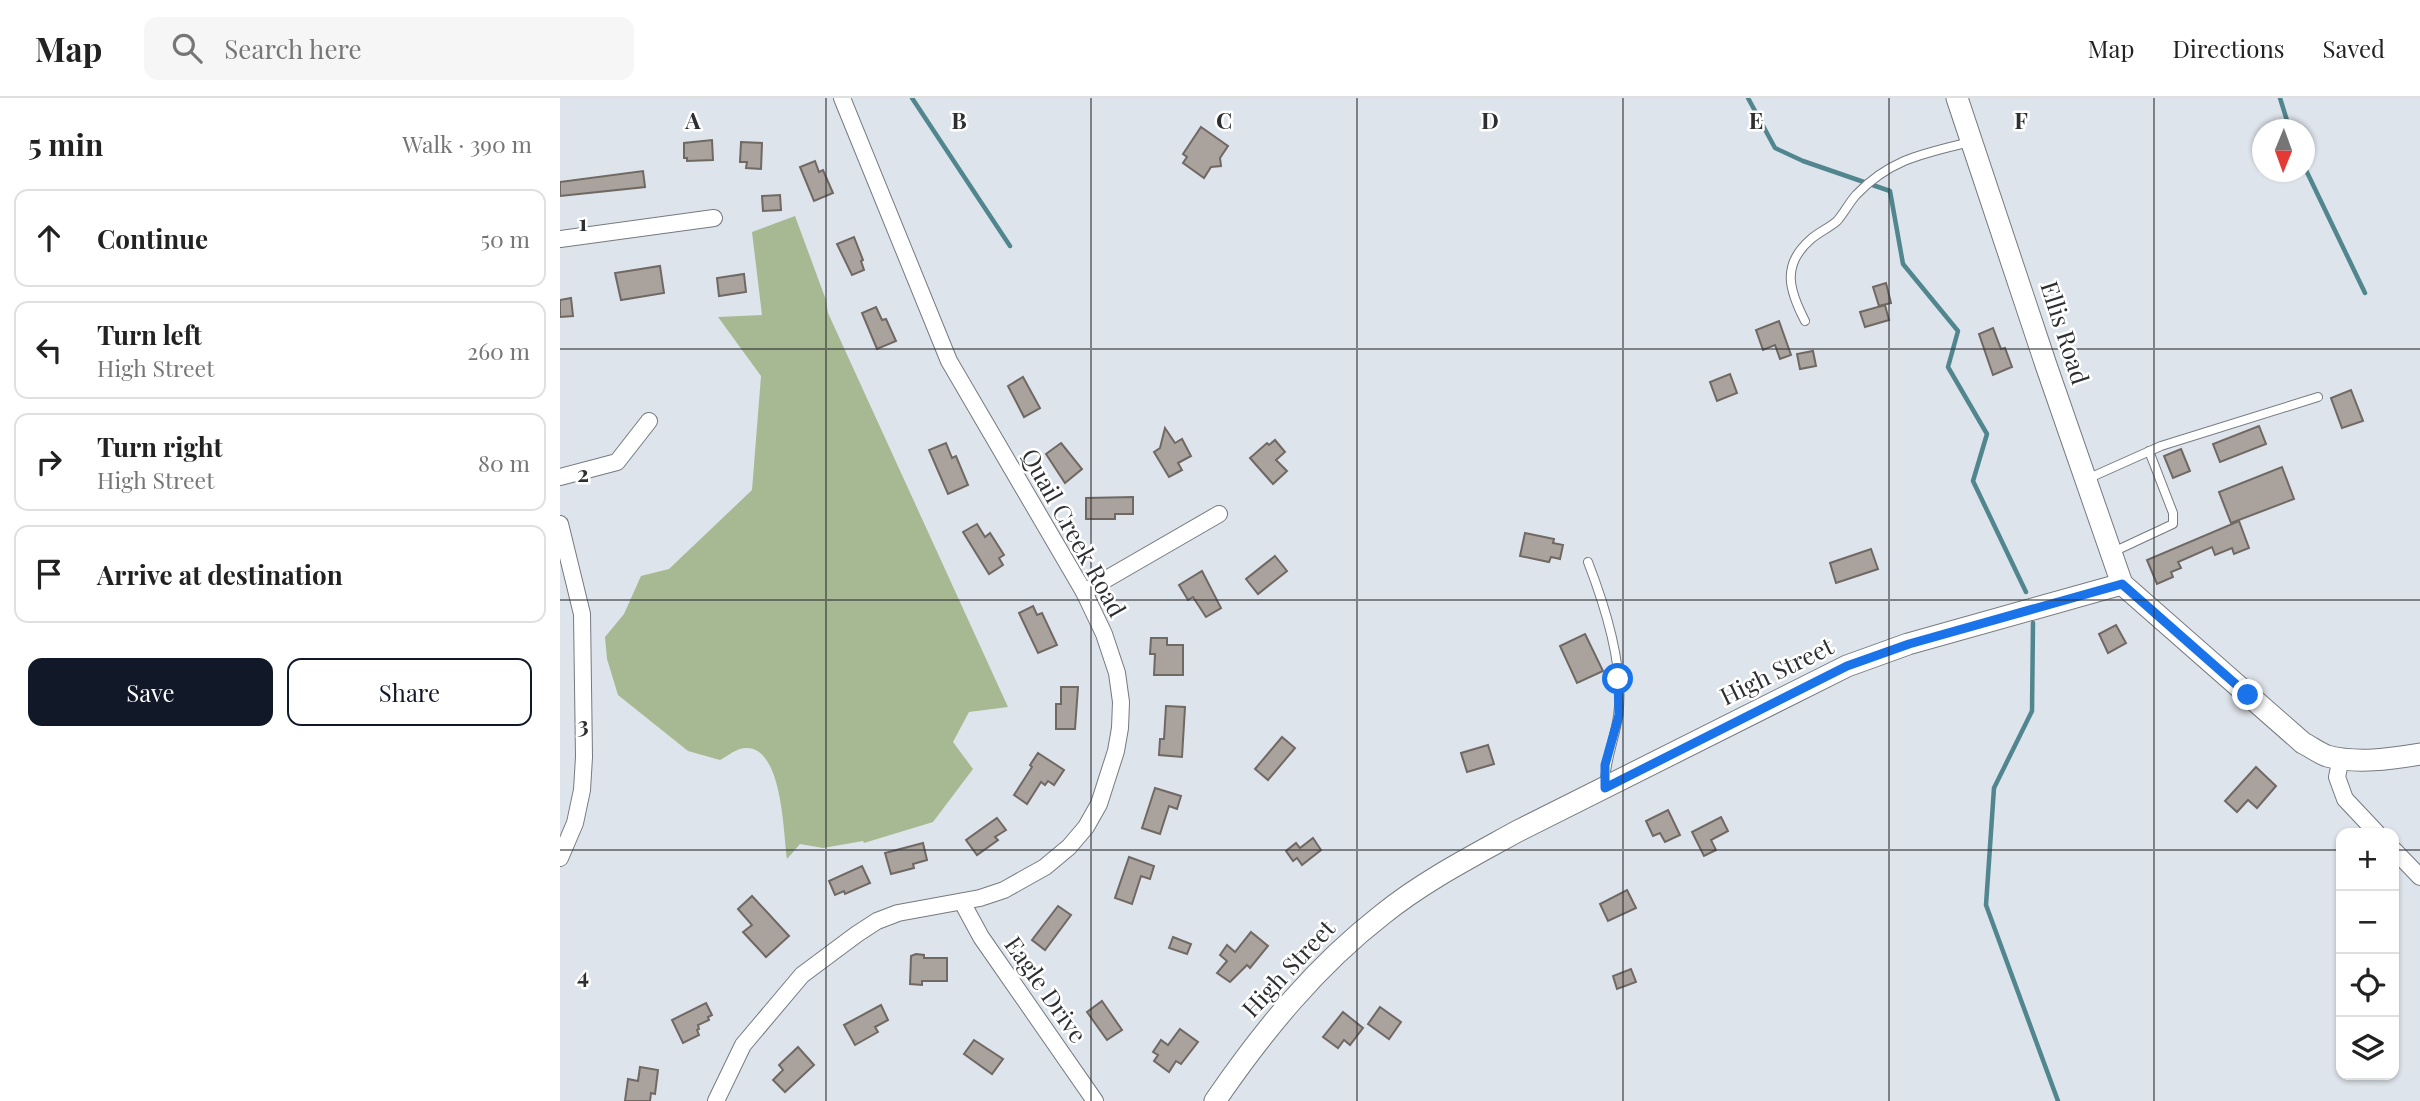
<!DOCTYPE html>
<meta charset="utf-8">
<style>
body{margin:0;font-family:"Playfair Display",serif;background:#f6f6f6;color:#222}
.controls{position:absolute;right:21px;bottom:21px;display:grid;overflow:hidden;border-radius:14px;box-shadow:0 2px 5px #0004}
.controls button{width:63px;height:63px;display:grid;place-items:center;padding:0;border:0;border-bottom:2px solid #e0e0e0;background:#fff;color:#222;font:35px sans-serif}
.compass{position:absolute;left:1692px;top:21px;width:63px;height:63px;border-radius:50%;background:#fff;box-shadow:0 2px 5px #0004;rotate:181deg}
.stop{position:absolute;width:21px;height:21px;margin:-16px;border:5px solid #1a73e8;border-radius:50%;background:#fff}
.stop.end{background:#1a73e8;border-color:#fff;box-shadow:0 2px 7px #0008}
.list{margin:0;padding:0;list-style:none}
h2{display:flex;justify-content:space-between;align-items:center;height:91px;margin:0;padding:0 28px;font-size:30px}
h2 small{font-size:23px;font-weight:400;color:#767676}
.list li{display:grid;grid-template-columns:46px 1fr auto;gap:21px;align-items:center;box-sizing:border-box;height:98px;margin:0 14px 14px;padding:0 14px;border:2px solid #e0e0e0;border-radius:14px}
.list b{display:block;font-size:26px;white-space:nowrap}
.list p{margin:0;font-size:23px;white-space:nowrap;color:#767676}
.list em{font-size:23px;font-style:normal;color:#767676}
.actions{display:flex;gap:14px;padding:21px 28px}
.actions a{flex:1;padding:16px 0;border:2px solid #111827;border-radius:14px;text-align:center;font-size:24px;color:#111827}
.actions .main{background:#111827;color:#fff}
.icon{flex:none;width:38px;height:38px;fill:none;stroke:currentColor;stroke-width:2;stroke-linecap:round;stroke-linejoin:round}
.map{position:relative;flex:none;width:1860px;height:1003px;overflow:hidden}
header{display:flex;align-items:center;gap:42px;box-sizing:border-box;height:98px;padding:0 35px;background:#fff;border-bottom:2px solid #e0e0e0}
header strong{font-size:33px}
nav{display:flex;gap:38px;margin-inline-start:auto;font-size:24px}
.search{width:490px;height:63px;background:#f6f6f6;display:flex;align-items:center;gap:18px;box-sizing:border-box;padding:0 24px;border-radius:14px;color:#767676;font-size:26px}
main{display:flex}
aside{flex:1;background:#fff}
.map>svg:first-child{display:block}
</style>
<header>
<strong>Map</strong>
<div class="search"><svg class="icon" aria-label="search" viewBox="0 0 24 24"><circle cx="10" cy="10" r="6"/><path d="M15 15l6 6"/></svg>Search here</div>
<nav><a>Map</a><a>Directions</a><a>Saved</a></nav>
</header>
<main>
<aside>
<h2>5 min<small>Walk · 390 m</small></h2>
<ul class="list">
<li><svg class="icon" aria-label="ahead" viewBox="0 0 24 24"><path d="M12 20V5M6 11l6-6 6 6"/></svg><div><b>Continue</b></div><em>50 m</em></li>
<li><svg class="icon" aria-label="left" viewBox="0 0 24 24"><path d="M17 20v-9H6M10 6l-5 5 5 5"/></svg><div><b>Turn left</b><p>High Street</p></div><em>260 m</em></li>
<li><svg class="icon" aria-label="right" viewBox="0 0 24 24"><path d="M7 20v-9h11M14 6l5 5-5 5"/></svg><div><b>Turn right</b><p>High Street</p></div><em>80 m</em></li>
<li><svg class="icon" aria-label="arrive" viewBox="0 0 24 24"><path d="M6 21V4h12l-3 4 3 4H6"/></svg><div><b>Arrive at destination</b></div></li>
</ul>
<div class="actions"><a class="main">Save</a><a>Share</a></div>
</aside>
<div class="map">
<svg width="1860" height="1003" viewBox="0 0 1860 1003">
<rect width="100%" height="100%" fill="#dee4eb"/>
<path fill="#a7b992" d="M 235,118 L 266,202 L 268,215 L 448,609 L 409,614 L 393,644 L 413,671 L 373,724 L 304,745 L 303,743 L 263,750 L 240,746 L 227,761 C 223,735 223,640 180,651 C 173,653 166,659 160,662 L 128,653 L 58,597 L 47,561 L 45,539 L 64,516 L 81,478 L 109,471 L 192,392 L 201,278 L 158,219 L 202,217 L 192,134 Z"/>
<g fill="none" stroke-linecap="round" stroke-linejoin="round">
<g stroke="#51868e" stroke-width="4.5">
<path d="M 352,0 L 450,148"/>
<path d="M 1188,0 L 1215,50 L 1243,63 L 1330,93 L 1343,166 L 1398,233 L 1388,269 L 1427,336 L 1413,383 L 1466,494"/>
<path d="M 1720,0 L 1730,32"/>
<path d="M 1744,68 L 1805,195"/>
<path d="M 1473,525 L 1472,613 L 1434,690 L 1426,807 L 1498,1003"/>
</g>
</g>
<g fill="#aaa29d" stroke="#6f6863" stroke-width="2">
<path d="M 641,29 L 668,48 L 660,60 L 661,68 L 651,69 L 644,80 L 623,65 L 627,59 L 623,56 Z"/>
<path d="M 152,42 L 153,62 L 127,63 L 127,60 L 124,60 L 124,45 Z"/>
<path d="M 181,44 L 202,45 L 201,71 L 186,70 L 187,64 L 180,64 Z"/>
<path d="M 255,63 L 259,74 L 263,72 L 273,95 L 254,103 L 240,69 Z"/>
<path d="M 83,73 L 85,89 L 0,98 L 0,84 Z"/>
<path d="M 220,97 L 221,112 L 203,113 L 202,98 Z"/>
<path d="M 294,139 L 303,162 L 301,163 L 304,172 L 292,177 L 277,146 Z"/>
<path d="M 100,168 L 104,195 L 61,202 L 55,175 Z"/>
<path d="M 184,176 L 186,194 L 159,198 L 157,180 Z"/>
<path d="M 1326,185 L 1331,205 L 1319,208 L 1313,189 Z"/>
<path d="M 11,200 L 13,218 L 0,219 L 0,202 Z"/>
<path d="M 1325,207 L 1329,222 L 1305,229 L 1300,214 Z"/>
<path d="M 316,209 L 322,222 L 326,221 L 336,243 L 317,251 L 302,215 Z"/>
<path d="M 1219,223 L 1231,257 L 1220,261 L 1215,247 L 1203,252 L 1196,232 Z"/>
<path d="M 1433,230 L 1441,251 L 1445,250 L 1452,269 L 1433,277 L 1419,236 Z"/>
<path d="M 1253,253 L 1256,268 L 1240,271 L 1237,256 Z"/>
<path d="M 1170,276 L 1177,295 L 1157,303 L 1150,284 Z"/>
<path d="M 463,279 L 480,310 L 464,319 L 448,288 Z"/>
<path d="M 1791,292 L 1803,323 L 1782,330 L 1771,300 Z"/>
<path d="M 1699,328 L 1706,346 L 1660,364 L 1653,346 Z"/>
<path d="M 605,330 L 615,345 L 622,341 L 631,358 L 618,365 L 622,372 L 609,379 L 594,354 L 600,350 Z"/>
<path d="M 715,342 L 725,354 L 716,362 L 727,373 L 713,386 L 690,360 L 707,345 L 709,347 Z"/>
<path d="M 386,345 L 392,360 L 396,358 L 408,387 L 388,396 L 369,352 Z"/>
<path d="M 501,345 L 522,371 L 505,385 L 486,356 Z"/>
<path d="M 1621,351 L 1630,373 L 1613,380 L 1604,358 Z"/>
<path d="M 1722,369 L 1734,401 L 1671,425 L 1659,394 Z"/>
<path d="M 573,399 L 573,416 L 555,416 L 555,421 L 526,421 L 526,400 Z"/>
<path d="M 1679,423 L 1689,450 L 1674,456 L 1672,450 L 1655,457 L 1652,449 L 1618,464 L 1621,470 L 1611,474 L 1613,479 L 1597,486 L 1587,462 Z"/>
<path d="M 417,426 L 425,439 L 430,435 L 444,457 L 439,460 L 443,467 L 429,476 L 403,434 Z"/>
<path d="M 965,435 L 994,441 L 993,445 L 1003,447 L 1000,461 L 991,459 L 989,464 L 960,458 Z"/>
<path d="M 1311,451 L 1318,471 L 1276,485 L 1270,465 Z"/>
<path d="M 715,458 L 727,473 L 698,496 L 686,481 Z"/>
<path d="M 642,473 L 661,510 L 646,519 L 633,499 L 628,502 L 619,487 Z"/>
<path d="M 473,508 L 477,517 L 482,515 L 497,547 L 478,555 L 459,515 Z"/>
<path d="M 1556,527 L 1566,545 L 1548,555 L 1539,536 Z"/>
<path d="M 1025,536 L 1043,573 L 1017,585 L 1000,548 Z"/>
<path d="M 591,540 L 607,540 L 607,547 L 623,547 L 623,577 L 594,577 L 595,556 L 590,556 Z"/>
<path d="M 501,589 L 518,589 L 515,631 L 496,631 L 496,606 L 501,606 Z"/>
<path d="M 606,608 L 625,609 L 622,659 L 599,657 L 600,641 L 604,641 Z"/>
<path d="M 722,639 L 735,650 L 708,682 L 695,671 Z"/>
<path d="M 928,647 L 934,666 L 907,674 L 901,655 Z"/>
<path d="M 478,655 L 504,672 L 494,687 L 488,683 L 485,687 L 481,684 L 467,706 L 454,697 L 472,669 L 470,667 Z"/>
<path d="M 1696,669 L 1716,688 L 1697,710 L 1688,702 L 1677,714 L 1665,703 Z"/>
<path d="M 595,690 L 621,698 L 617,711 L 609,708 L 600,736 L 582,730 Z"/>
<path d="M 1108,712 L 1120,737 L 1105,744 L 1100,735 L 1093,738 L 1086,723 Z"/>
<path d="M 1161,719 L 1168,733 L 1151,742 L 1156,752 L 1144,758 L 1132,734 Z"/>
<path d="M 437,720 L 446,732 L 435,739 L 438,742 L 417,757 L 406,742 Z"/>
<path d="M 753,740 L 761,752 L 742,767 L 737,760 L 733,763 L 726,753 L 736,745 L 740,750 Z"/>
<path d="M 363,745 L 367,762 L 353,766 L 354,770 L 331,776 L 325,755 Z"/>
<path d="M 569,759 L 594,768 L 590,781 L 581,778 L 572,806 L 555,800 Z"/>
<path d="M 302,768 L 310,785 L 285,796 L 284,793 L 275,797 L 269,783 Z"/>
<path d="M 1067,792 L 1076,810 L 1048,823 L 1040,806 Z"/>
<path d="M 192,798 L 229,838 L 206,859 L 183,834 L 192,827 L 178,811 Z"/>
<path d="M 498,808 L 511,817 L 485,852 L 472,842 Z"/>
<path d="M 691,834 L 708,848 L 690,870 L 687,867 L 670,884 L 657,875 L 667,863 L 660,857 L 667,847 L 675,854 Z"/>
<path d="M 613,839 L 631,846 L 627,856 L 609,850 Z"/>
<path d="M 356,856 L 364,857 L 364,860 L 387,860 L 387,883 L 362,883 L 362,887 L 350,886 L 351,858 Z"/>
<path d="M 1071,871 L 1076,884 L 1057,891 L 1053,878 Z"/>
<path d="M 542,903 L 562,932 L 547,942 L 527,914 Z"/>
<path d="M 146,905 L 152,917 L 148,919 L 149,922 L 138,927 L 139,931 L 137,932 L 139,937 L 123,945 L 112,922 Z"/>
<path d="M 321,907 L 328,922 L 315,929 L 318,934 L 295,947 L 284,927 Z"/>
<path d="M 820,909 L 841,924 L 829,941 L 808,926 Z"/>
<path d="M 783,914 L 803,930 L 790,947 L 784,942 L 778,950 L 763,939 Z"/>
<path d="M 620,931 L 638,944 L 621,966 L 616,963 L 609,974 L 594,963 L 598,957 L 593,954 L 601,942 L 608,947 Z"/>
<path d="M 414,942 L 443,961 L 432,976 L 404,956 Z"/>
<path d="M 238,949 L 254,967 L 225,994 L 213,982 L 223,972 L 219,967 Z"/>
<path d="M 80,969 L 98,972 L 95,996 L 91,995 L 90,1003 L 65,1003 L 68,981 L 78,983 Z"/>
</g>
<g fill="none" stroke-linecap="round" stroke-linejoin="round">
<defs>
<g id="service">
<path d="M 1245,223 C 1229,192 1221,167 1251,141 C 1259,134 1269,130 1277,123 C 1284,115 1289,105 1296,97 C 1330,61 1365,55 1410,44"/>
<path d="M 1527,381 L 1601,348 L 1758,299"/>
<path d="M 1553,454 L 1613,426 L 1613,415 L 1589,353"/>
<path d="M 1028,464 C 1045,508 1065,571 1058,618 C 1055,641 1045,662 1045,686"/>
</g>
<g id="minor">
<path d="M 0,141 L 154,120"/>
<path d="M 0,379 L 57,364 L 89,323"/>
<path d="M 0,426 L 22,516 L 24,659 L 22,692 L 15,725 L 0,760"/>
<path d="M 524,494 L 659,416"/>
<path d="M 1781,660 L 1777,679 L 1785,701 L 1817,735"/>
<path d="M 1834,752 L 1860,779"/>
<path d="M 402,804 L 421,839 L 535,1003"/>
<path d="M 156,1003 L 183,947 L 242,877 L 297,836 L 317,823 L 338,815 L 420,800 L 444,792 L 485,769 L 509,749 L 526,729 L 539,706 L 556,653 L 560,630 L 561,604 L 557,575 L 544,536 L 524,494 L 389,263 L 282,0"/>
</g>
<g id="tertiary">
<path d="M 1397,0 L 1486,267 L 1562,486 L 1743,645 C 1751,649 1759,655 1767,658 C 1797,666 1830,661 1860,656"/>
<path d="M 655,1003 C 703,933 756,868 823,816 C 864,783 911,759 956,734 L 1287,568 L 1348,546 L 1562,486"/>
</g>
</defs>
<use href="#service" stroke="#757a80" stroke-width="10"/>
<use href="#minor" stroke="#757a80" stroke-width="18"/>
<use href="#tertiary" stroke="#757a80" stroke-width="23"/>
<use href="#service" stroke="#fff" stroke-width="8"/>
<use href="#minor" stroke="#fff" stroke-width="16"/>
<use href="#tertiary" stroke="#fff" stroke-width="21"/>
</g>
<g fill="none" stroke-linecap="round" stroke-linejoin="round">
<path stroke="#1a73e8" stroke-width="9" d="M 1058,581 L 1059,617 L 1045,667 L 1045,690 L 1287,568 L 1349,546 L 1562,486 L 1688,597"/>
</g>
<path fill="none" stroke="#2d2f32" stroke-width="2" stroke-opacity="0.55" d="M 266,0 L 266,1003M 531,0 L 531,1003M 797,0 L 797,1003M 1063,0 L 1063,1003M 1329,0 L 1329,1003M 1594,0 L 1594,1003M 0,251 L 1860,251M 0,502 L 1860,502M 0,752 L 1781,752M 1834,752 L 1860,752"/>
<g text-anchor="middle" stroke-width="5" stroke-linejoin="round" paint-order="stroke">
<g font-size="24" fill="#2d2f32" stroke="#fff">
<text transform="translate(1504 235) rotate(72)" y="8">Ellis Road</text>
<text transform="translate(513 435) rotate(61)" y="8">Quail Creek Road</text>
<text transform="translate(1217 574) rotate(-26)" y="8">High Street</text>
<text transform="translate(729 871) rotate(-47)" y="8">High Street</text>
<text transform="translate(485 892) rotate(55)" y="8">Eagle Drive</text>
</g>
</g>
<g font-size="23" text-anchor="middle" font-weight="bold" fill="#2d2f32" stroke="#fff" stroke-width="5" stroke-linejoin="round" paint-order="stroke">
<text x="133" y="31">A</text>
<text x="399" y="31">B</text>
<text x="664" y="31">C</text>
<text x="930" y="31">D</text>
<text x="1196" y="31">E</text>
<text x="1461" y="31">F</text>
<text x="23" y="133">1</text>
<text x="23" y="384">2</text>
<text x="23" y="635">3</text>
<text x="23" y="886">4</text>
</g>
</svg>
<div class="controls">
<button>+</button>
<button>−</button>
<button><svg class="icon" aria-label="locate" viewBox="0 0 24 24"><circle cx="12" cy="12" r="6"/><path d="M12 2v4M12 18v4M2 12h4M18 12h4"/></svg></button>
<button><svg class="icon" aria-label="layers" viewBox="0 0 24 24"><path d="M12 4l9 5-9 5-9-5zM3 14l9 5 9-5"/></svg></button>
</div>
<svg class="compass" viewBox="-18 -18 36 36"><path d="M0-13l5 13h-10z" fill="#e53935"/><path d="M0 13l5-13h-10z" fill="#767676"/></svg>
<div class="stop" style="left:1058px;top:581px"></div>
<div class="stop end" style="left:1688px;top:597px"></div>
</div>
</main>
